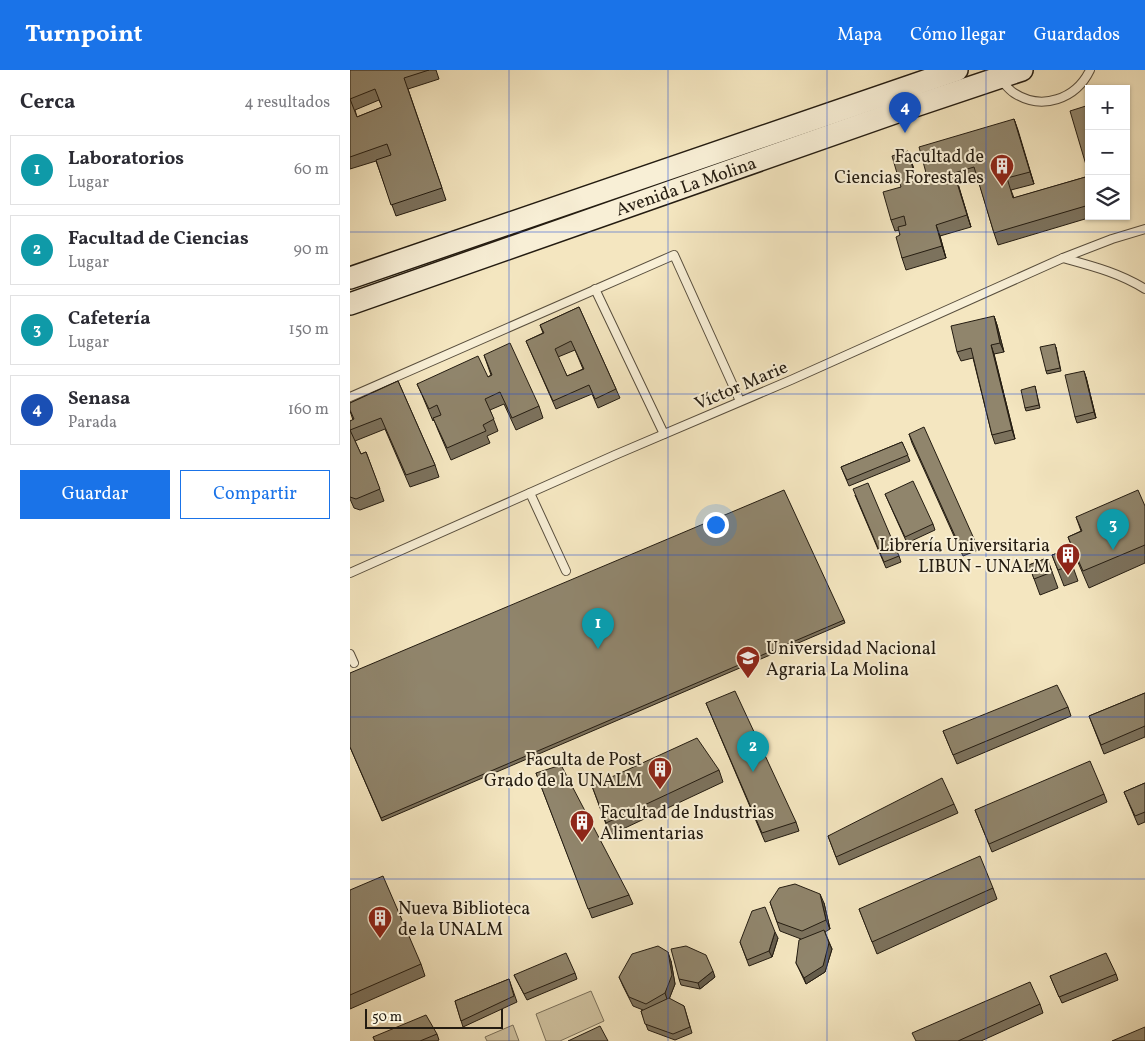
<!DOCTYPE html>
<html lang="es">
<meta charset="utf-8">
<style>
body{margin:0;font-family:Vollkorn,serif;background:#f2f2f3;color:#2b2b33}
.controls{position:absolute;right:15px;top:15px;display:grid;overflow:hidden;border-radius:0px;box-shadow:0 1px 4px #0004}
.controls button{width:45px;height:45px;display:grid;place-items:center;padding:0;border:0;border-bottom:1px solid #e1e1e2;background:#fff;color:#2b2b33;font:25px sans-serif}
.scale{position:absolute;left:15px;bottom:12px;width:138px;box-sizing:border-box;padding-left:5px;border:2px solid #241c11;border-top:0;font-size:14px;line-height:18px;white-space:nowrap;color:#241c11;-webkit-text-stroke:4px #f8efd6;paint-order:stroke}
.you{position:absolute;left:365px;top:454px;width:18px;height:18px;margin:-12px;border:4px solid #fff;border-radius:50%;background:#1a73e8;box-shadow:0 0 0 8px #1a73e833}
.badge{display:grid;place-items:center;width:32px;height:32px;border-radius:50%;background:#1a73e8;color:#fff;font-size:16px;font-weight:700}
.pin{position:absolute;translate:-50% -41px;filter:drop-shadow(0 1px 2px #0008)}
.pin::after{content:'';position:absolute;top:26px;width:18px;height:15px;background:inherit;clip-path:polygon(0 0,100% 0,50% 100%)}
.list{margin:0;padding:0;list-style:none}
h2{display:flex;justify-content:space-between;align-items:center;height:65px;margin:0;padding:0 20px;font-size:21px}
h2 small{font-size:16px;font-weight:400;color:#7c7c81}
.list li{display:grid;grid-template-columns:32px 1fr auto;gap:15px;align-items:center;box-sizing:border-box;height:70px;margin:0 10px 10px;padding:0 10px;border:1px solid #e1e1e2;border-radius:0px}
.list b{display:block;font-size:19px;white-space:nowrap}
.list p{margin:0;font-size:16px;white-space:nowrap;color:#7c7c81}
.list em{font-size:16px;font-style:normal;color:#7c7c81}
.actions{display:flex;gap:10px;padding:15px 20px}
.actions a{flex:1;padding:11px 0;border:1px solid #1a73e8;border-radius:0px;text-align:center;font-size:18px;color:#1a73e8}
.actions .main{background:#1a73e8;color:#fff}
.icon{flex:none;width:28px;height:28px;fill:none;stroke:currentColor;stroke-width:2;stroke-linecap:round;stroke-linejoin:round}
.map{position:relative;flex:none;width:795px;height:971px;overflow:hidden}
header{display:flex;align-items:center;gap:30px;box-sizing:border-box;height:70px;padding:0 25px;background:#1a73e8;color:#fff}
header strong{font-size:24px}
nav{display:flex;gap:28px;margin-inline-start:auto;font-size:18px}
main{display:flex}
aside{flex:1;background:#fff}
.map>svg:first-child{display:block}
</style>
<header>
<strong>Turnpoint</strong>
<nav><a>Mapa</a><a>Cómo llegar</a><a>Guardados</a></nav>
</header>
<main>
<aside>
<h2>Cerca<small>4 resultados</small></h2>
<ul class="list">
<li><span class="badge" style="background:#0f9aa8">1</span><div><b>Laboratorios</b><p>Lugar</p></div><em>60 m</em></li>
<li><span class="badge" style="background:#0f9aa8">2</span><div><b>Facultad de Ciencias</b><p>Lugar</p></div><em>90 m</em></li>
<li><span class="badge" style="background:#0f9aa8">3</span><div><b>Cafetería</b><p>Lugar</p></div><em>150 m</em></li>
<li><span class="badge" style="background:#1a4fb4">4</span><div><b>Senasa</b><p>Parada</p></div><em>160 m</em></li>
</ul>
<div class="actions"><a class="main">Guardar</a><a>Compartir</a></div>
</aside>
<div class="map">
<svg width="795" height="971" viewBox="0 0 795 971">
<rect width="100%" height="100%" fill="#f4e6c0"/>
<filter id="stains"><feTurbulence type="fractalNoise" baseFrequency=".004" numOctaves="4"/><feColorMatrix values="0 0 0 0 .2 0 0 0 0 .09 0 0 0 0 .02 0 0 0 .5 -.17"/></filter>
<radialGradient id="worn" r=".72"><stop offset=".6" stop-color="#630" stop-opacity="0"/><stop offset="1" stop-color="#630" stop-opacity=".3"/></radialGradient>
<g fill="#d1c4a2" stroke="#7a705a">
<path d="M 241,921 L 254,951 L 210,971 L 196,971 L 186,944 Z"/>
<path d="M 163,955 L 169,971 L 137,971 L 135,967 Z"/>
</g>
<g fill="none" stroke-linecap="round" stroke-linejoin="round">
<defs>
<g id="service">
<path d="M 650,9 C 654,13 658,19 664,23 C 692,41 726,29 740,0"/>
<path d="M 713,188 C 742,196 770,203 795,219"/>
<path d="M 245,219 L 314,364"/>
<path d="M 0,327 L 324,185 L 390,331"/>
<path d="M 180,423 L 216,501"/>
<path d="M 0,503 L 265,385 L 441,310 L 713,188 L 762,169 L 795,159"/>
<path d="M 0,584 L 4,593"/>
</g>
<g id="secondary">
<path d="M 0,208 L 607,0"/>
<path d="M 0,234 L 547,42 L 672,0"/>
</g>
</defs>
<use href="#service" stroke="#584e3d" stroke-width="10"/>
<use href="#secondary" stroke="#241c11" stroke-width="24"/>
<use href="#service" stroke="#f8efd6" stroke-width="8"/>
<use href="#secondary" stroke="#f8efd6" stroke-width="21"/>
</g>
<g fill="#7c725d" stroke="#241c11" fill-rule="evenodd">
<path d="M 0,0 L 86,0 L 89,9 L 58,19 L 96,130 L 46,146 L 26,91 L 0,99 ZM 29,30 L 32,37 L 7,47 L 5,40 Z"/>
<path d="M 664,49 L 684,114 L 661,120 L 664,128 L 739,106 L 739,146 L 745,146 L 648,175 L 644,163 L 628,109 L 608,114 L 621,157 L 590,166 L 596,188 L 556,200 L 552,188 L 550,165 L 549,160 L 545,161 L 541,150 L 551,117 L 562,93 L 568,113 L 578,110 Z"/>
<path d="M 229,237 L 266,319 L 270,328 L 248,338 L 242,324 L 206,339 L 176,271 L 193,263 L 190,255 ZM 225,280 L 233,299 L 217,306 L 208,287 Z"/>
<path d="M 644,246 L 647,255 L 654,282 L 644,284 L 665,369 L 645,374 L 642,365 L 623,288 L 611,291 L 607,282 Z"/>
<path d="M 706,277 L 711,301 L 697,304 L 696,301 Z"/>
<path d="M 134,285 L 189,336 L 193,348 L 166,360 L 154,334 L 140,340 L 148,361 L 137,366 L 140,373 L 101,390 L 88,360 L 84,350 L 83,351 L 72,325 L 67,314 L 138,307 L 141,305 Z"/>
<path d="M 736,307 L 746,348 L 727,353 L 725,347 Z"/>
<path d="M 48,311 L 85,395 L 89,407 L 60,417 L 35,359 L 5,371 L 11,384 L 16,382 L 34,431 L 10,440 L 4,438 L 0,429 L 0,351 L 3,350 L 0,341 L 0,333 Z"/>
<path d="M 685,316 L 690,338 L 676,341 L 675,338 Z"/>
<path d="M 559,364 L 625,471 L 628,480 L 613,486 L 562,373 Z"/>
<path d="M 552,372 L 560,391 L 499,416 L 491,397 Z"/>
<path d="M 535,424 L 583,454 L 585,460 L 557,473 Z"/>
<path d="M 505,425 L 549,486 L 551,492 L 536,498 Z"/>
<path d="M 795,436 L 795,493 L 739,518 L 724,483 L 718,467 L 731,461 L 726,447 Z"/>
<path d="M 717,480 L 728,511 L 714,516 L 702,485 Z"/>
<path d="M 697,488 L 708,518 L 690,525 L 679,495 Z"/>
<path d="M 494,550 L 495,553 L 32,751 L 0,677 Z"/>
<path d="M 795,623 L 795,667 L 754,684 L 739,646 Z"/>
<path d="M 356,633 L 446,752 L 449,761 L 415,772 Z"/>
<path d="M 718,637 L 721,646 L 607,694 L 593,661 Z"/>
<path d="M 369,700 L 373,712 L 260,765 L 242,716 Z"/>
<path d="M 186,703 L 279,825 L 283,834 L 242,848 Z"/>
<path d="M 795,713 L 795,752 L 788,755 L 774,722 Z"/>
<path d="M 754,724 L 757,732 L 642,782 L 625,740 Z"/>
<path d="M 604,734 L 608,743 L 489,795 L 478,766 Z"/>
<path d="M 643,818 L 647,829 L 527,884 L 509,839 Z"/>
<path d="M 0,820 L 71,894 L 75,906 L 0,939 Z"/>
<path d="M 420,832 L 474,833 L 480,859 L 475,862 L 482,879 L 475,902 L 456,914 L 446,893 L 451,869 L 430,861 Z"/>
<path d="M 428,868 L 422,887 L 399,896 L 390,872 Z"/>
<path d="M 321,891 L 325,914 L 319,929 L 334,936 L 342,963 L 325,970 L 298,960 L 291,941 L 293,940 L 283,936 L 273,916 L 269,907 Z"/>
<path d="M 225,903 L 227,909 L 177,930 L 167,911 L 164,905 Z"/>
<path d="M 766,904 L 768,910 L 712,933 L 700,906 Z"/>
<path d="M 365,907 L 350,919 L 331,915 L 329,909 Z"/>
<path d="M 159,909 L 167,932 L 113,957 L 105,931 Z"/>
<path d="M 690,934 L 693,943 L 631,971 L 566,971 Z"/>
<path d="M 87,964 L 89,970 L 87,971 L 25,971 L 23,967 Z"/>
</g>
<g fill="#655d4c" stroke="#241c11">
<path d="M 664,49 L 668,60 L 684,114 L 680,102 Z"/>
<path d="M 558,81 L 562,93 L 571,125 L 567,113 Z"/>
<path d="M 604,103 L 608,114 L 621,157 L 617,145 Z"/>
<path d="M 586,155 L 590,166 L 596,188 L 592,176 Z"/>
<path d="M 644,246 L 647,255 L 654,282 L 650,273 Z"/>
<path d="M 641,275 L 644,284 L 665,369 L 662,360 Z"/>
<path d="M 734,301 L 736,307 L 746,348 L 744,342 Z"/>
<path d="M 470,824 L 474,833 L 480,859 L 476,850 Z"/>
<path d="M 425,862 L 428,868 L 422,887 L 419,881 Z"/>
<path d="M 479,873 L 482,879 L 475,902 L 456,914 L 454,908 Z"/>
<path d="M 318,882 L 321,891 L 325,914 L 318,932 L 315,923 Z"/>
<path d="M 363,901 L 365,907 L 350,919 L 348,913 Z"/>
</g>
<g fill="#90856c" stroke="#241c11" fill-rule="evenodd">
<path d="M 0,0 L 79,0 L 54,8 L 92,118 L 41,135 L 26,90 L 41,85 L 37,74 L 0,87 L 0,29 L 7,47 L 32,37 L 25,19 L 0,29 Z"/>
<path d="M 739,35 L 739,105 L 720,41 Z"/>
<path d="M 664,49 L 680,102 L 657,108 L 663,128 L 739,106 L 739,135 L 644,163 L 624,97 L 604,103 L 617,145 L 586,155 L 592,176 L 552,188 L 546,167 L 550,165 L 548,157 L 556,155 L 554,146 L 541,150 L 533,122 L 551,117 L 542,86 L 558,81 L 567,113 L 578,110 L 569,77 Z"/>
<path d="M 229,237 L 266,319 L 245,329 L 239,315 L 203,331 L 176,271 L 194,263 L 190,255 ZM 221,271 L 234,299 L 217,306 L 205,279 Z"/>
<path d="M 644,246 L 650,273 L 641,275 L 662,360 L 642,365 L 621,278 L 607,282 L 601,256 Z"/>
<path d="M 160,273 L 189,336 L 162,348 L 150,322 L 135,329 L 144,349 L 133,355 L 136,361 L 97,378 L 83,348 L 91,345 L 87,335 L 79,339 L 67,314 L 128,286 L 138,307 L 142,305 L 134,285 Z"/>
<path d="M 705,274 L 710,298 L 696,301 L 690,277 Z"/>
<path d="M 734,301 L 744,342 L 725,347 L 715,305 Z"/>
<path d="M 48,311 L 85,395 L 56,405 L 31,348 L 0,360 L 11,384 L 16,382 L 30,419 L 6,429 L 0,427 L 0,351 L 4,349 L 0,340 L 0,333 Z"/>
<path d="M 685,316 L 689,335 L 675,338 L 671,320 Z"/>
<path d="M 574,357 L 625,471 L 610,477 L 559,364 Z"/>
<path d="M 552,372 L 558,385 L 497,410 L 491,397 Z"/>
<path d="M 563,411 L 583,454 L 555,467 L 535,424 Z"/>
<path d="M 518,413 L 549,486 L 534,492 L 503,419 Z"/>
<path d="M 434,420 L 494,550 L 31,748 L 0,677 L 0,603 Z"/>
<path d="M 788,420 L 795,436 L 795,475 L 733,501 L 718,467 L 732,461 L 726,447 Z"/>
<path d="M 717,480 L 722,495 L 708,500 L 702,485 Z"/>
<path d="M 697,488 L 702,502 L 684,509 L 679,495 Z"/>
<path d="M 707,615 L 718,637 L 603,685 L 593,661 Z"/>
<path d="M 385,621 L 446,752 L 412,763 L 356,633 Z"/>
<path d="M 795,623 L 795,656 L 751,675 L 739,646 Z"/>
<path d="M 347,668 L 369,700 L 256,753 L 242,716 Z"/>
<path d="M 740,691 L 754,724 L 639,774 L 625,740 Z"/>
<path d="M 211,695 L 279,825 L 238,839 L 186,703 Z"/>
<path d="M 592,708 L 604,734 L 486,787 L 478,766 Z"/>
<path d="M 795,713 L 795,742 L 785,746 L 774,722 Z"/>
<path d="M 630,786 L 643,818 L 522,872 L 509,839 Z"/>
<path d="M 33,806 L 71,894 L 0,925 L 0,820 Z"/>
<path d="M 445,814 L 470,824 L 476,850 L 452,861 L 427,852 L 420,832 L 429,818 Z"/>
<path d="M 415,837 L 425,862 L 419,881 L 397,890 L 390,872 L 402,841 Z"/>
<path d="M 474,860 L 479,873 L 473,896 L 454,908 L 446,893 L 449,870 Z"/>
<path d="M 308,876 L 318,882 L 322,905 L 315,923 L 296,934 L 279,927 L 269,907 L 282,884 Z"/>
<path d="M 336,876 L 356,885 L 363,901 L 348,913 L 329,909 L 321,879 Z"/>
<path d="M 216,883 L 225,903 L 174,924 L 164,905 Z"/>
<path d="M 756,883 L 766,904 L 709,927 L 700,906 Z"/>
<path d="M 159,909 L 164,926 L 111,951 L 105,931 Z"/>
<path d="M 680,912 L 690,934 L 608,971 L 566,971 L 562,963 Z"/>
<path d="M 319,928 L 334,936 L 340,957 L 323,964 L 295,954 L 291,941 Z"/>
<path d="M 76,945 L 87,964 L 70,971 L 25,971 L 23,967 Z"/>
<path d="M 250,956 L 258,971 L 218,971 Z"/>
<path d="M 795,957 L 795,971 L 762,971 Z"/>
</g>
<path fill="none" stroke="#1d4ed8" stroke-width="1" stroke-opacity="0.55" d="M 159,0 L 159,971M 318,0 L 318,971M 477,0 L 477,971M 636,0 L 636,971M 0,162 L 795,162M 0,324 L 795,324M 0,485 L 795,485M 0,647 L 795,647M 0,809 L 795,809"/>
<defs>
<symbol id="building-pin" viewBox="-11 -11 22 30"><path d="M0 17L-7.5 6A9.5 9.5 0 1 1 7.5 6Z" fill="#8f2418" stroke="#f8efd6"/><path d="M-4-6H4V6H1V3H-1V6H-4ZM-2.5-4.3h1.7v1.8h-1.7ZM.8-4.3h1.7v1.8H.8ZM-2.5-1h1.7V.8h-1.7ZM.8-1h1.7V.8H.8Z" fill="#fff"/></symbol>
<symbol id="university-pin" viewBox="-11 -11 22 30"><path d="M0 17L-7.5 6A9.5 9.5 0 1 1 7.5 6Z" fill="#8f2418" stroke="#f8efd6"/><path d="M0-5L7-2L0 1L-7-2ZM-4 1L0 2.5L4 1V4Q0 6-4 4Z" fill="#fff"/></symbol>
</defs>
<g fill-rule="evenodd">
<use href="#building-pin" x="638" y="82" width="28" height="38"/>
<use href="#building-pin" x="704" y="471" width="28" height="38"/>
<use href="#university-pin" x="384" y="574" width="28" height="38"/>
<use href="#building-pin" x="296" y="685" width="28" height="38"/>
<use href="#building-pin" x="218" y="738" width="28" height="38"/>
<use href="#building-pin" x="16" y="834" width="28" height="38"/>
</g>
<g text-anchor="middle" stroke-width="4" stroke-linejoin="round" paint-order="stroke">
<g font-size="18" fill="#241c11" stroke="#f8efd6" text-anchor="end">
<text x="634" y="92">Facultad de<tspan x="634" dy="21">Ciencias Forestales</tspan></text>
<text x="700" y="481">Librería Universitaria<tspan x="700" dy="21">LIBUN - UNALM</tspan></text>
<text x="416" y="584" text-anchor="start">Universidad Nacional<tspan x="416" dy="21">Agraria La Molina</tspan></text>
<text x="292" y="695">Faculta de Post<tspan x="292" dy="21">Grado de la UNALM</tspan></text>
<text x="250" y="748" text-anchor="start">Facultad de Industrias<tspan x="250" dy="21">Alimentarias</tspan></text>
<text x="48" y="844" text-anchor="start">Nueva Biblioteca<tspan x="48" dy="21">de la UNALM</tspan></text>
</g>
<g font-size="18" fill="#241c11" stroke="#f8efd6">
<text transform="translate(336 116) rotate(-19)" y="6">Avenida La Molina</text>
<text transform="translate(391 315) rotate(-23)" y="6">Víctor Marie</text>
</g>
</g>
<rect width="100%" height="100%" filter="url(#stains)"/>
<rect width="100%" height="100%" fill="url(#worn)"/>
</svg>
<div class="controls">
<button>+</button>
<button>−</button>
<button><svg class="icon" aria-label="layers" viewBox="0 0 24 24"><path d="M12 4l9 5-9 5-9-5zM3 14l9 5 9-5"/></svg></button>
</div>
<div class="scale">50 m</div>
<div class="you"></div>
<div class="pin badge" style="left:248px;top:579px;background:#0f9aa8">1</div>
<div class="pin badge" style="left:403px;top:702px;background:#0f9aa8">2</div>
<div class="pin badge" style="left:763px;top:480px;background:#0f9aa8">3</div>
<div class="pin badge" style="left:555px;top:63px;background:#1a4fb4">4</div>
</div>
</main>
